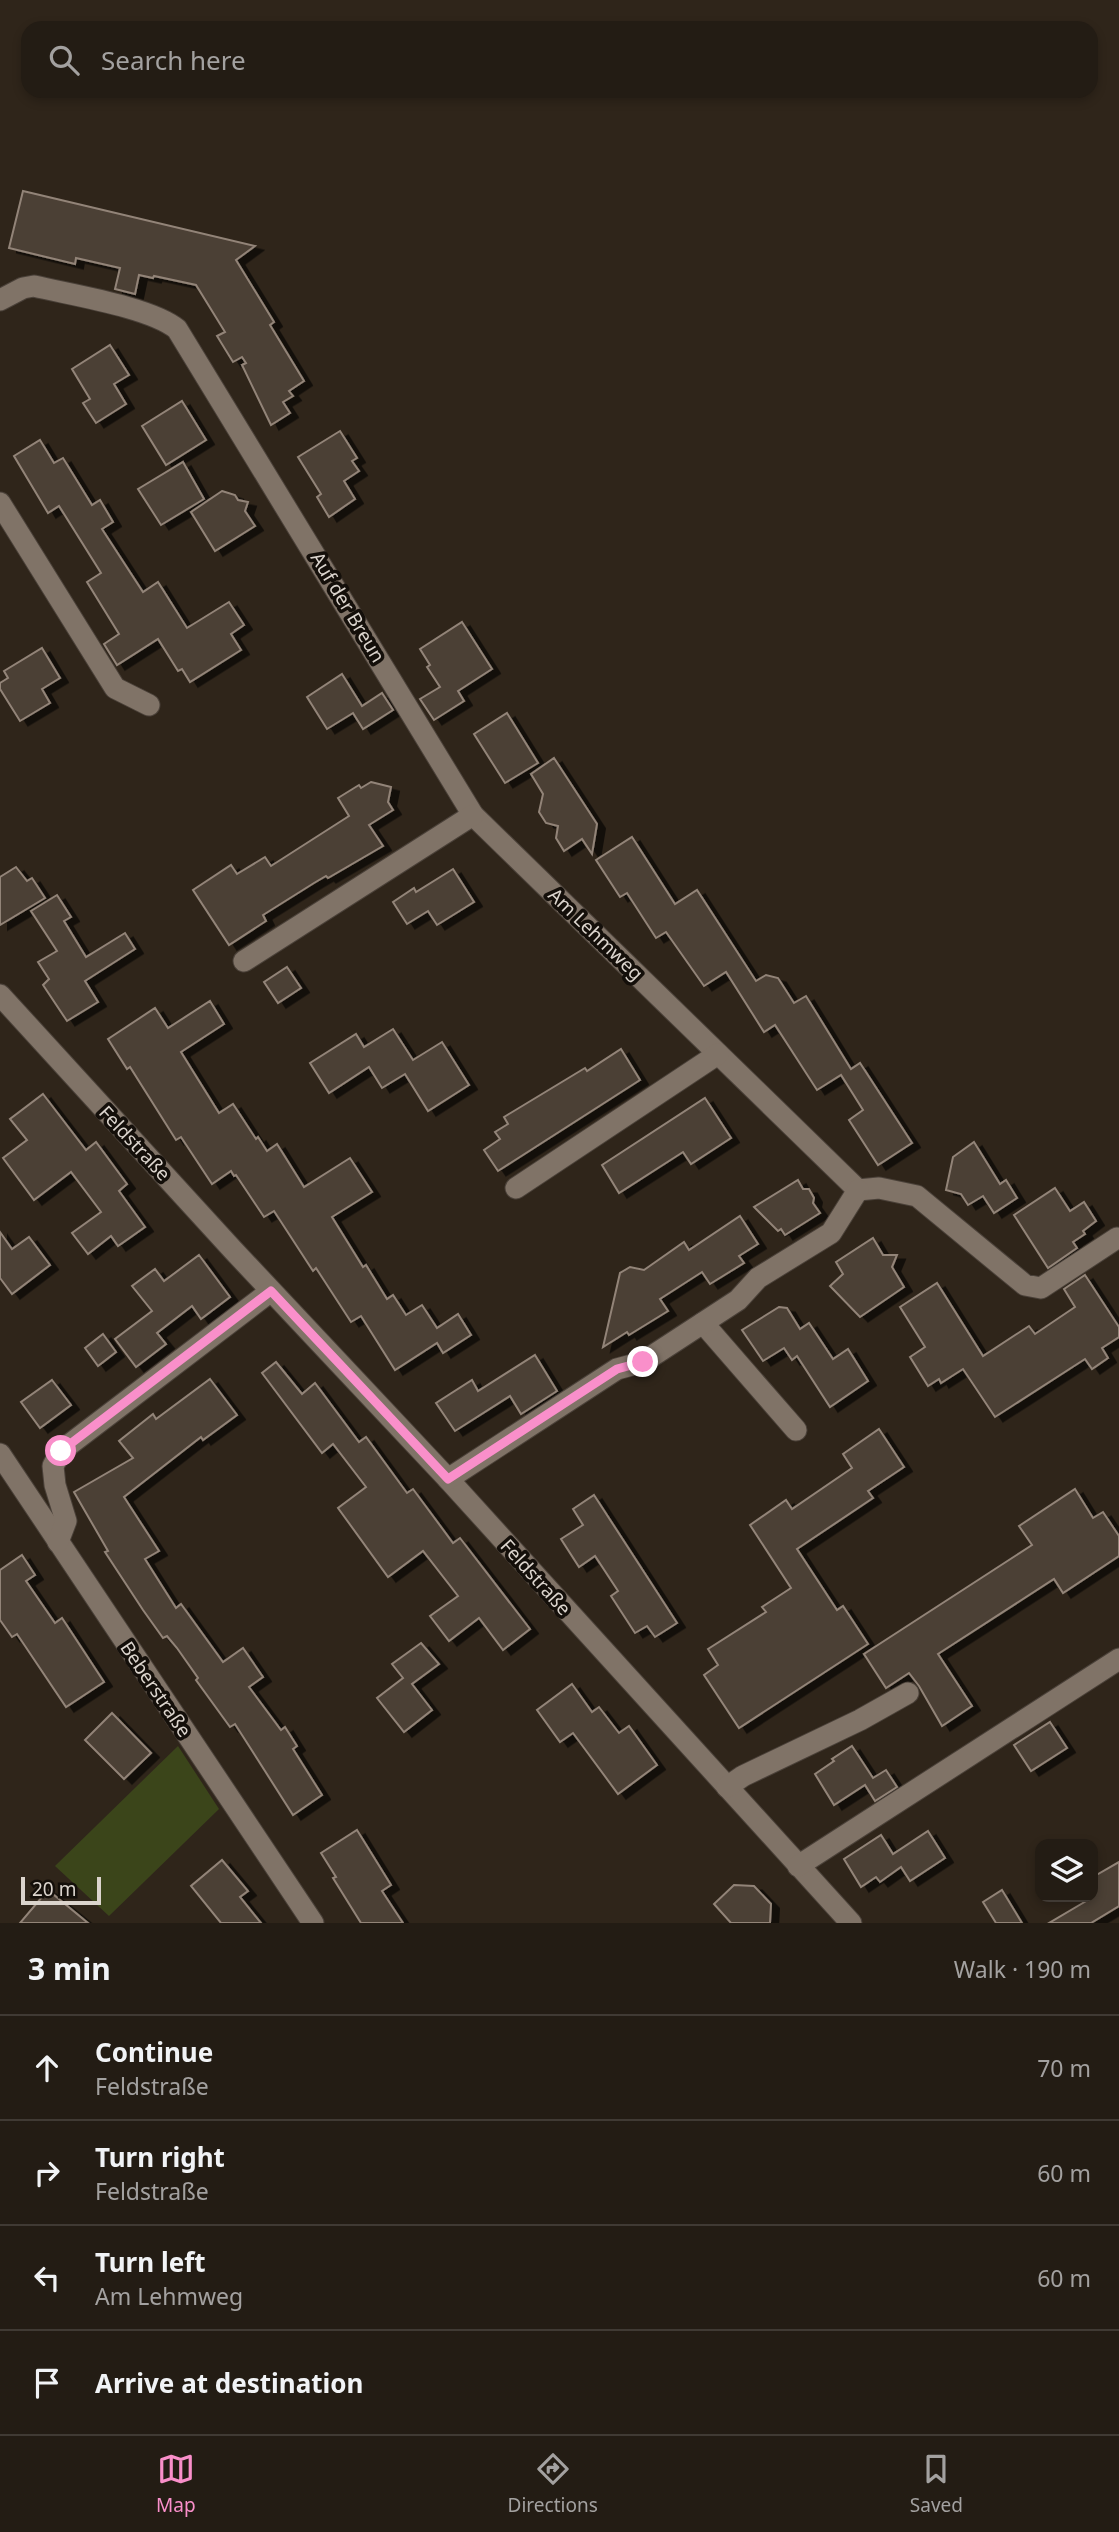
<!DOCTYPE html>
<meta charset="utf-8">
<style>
body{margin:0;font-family:"Noto Sans",sans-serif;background:#2f2922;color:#f1f3f6}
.controls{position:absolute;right:21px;bottom:21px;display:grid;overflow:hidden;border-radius:14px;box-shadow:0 4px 10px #0003}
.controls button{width:63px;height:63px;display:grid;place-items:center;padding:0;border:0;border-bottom:2px solid #403a34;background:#231c14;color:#f1f3f6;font:35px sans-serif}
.scale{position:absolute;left:21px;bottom:18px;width:80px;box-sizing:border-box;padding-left:7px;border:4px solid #dbd4cd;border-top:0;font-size:19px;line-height:24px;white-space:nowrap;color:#dbd4cd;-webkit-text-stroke:5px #140f0a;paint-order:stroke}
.stop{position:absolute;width:21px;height:21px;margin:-16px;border:5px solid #f98fca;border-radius:50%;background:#fff}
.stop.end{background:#f98fca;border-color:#fff;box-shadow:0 2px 7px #0008}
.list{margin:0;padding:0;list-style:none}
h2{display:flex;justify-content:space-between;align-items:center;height:91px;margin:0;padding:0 28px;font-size:30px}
h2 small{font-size:23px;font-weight:400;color:#a3a1a0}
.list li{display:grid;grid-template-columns:46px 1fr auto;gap:21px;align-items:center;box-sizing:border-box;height:105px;padding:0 28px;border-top:2px solid #403a34}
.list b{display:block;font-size:26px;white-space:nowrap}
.list p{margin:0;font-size:23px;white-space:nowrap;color:#a3a1a0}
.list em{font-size:23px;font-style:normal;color:#a3a1a0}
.icon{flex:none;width:38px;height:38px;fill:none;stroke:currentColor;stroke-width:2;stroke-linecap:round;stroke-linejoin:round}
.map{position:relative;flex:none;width:1119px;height:1923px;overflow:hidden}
.search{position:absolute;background:#231c14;box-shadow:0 4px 10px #0003;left:21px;right:21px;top:21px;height:77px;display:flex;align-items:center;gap:18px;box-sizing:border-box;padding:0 24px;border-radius:21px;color:#a3a1a0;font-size:26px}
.sheet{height:511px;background:#231c14}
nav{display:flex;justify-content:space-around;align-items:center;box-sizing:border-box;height:98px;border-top:2px solid #403a34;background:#231c14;font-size:19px;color:#a3a1a0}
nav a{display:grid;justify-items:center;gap:4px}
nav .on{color:#f98fca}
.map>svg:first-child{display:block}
</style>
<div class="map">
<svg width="1119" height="1923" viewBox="0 0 1119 1923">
<defs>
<filter id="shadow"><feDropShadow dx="8" dy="4.5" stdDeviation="0" flood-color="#0009"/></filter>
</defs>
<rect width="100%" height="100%" fill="#2f251a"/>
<path fill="#3b451a" d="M 178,1746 L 219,1809 L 109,1916 L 55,1866 Z"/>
<g fill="#4c3f35" stroke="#928478" stroke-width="2" filter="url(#shadow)">
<path d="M 23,191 L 255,246 L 236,260 L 274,322 L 270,325 L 304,381 L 289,391 L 293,396 L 283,402 L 290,413 L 271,425 L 242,365 L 246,363 L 242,357 L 233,362 L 217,336 L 225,332 L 196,285 L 154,276 L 153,278 L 139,275 L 135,294 L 115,289 L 120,268 L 76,258 L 75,264 L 9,248 Z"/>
<path d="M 110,345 L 129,375 L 114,384 L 126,404 L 96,423 L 83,403 L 90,399 L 72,369 Z"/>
<path d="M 182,401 L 206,440 L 166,465 L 142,426 Z"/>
<path d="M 340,431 L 357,458 L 352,461 L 359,471 L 344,481 L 355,499 L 329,517 L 317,497 L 321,494 L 298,457 Z"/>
<path d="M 40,440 L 54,463 L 63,458 L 92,505 L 100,500 L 113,522 L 102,529 L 143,592 L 158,582 L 187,628 L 229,602 L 244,625 L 231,634 L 241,650 L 190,682 L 182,669 L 178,671 L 158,639 L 117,665 L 104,644 L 119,634 L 87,582 L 101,573 L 59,506 L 48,513 L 14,456 Z"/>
<path d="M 183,462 L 204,499 L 161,525 L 138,489 Z"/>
<path d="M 222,491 L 235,495 L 238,500 L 248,502 L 245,511 L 255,526 L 215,551 L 191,512 Z"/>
<path d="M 462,622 L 492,669 L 458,691 L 464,701 L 434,720 L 420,699 L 440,687 L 427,667 L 430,665 L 420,649 Z"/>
<path d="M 42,648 L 60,678 L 42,689 L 50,703 L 20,721 L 0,689 L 0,683 L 8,678 L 4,671 Z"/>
<path d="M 342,674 L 362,706 L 382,693 L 393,710 L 363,729 L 353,713 L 327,729 L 307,697 Z"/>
<path d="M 507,713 L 538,763 L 505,783 L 474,734 Z"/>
<path d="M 554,758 L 597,824 L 592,854 L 582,839 L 564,851 L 556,838 L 558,826 L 546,823 L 539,812 L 543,794 L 531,774 Z"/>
<path d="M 371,782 L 391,787 L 388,802 L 393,810 L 369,825 L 383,846 L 328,878 L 326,876 L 314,883 L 263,915 L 266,921 L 229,945 L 193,890 L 231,865 L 237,874 L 265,857 L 271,866 L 349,816 L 338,798 L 359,785 L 361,788 Z"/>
<path d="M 632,837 L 675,904 L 697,890 L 756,981 L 766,975 L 778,978 L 794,1003 L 806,996 L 851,1069 L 860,1063 L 912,1143 L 878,1165 L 849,1120 L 863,1110 L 841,1075 L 817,1090 L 775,1025 L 764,1032 L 726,972 L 704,986 L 666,932 L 656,938 L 627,893 L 620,897 L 596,860 Z"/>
<path d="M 16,867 L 27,881 L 32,878 L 45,898 L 0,925 L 0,877 Z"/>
<path d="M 453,869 L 474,902 L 437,925 L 428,911 L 407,924 L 393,902 L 414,888 L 416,892 Z"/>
<path d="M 57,895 L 71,917 L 64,921 L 86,957 L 125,933 L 135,949 L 85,981 L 98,1002 L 67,1021 L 43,985 L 49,979 L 38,962 L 57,951 L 31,911 Z"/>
<path d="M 287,967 L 301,988 L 278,1003 L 264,982 Z"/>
<path d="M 210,1001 L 224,1024 L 181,1052 L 219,1113 L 233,1104 L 256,1139 L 258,1137 L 267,1151 L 277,1144 L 304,1187 L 350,1158 L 372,1192 L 332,1217 L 363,1267 L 366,1265 L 387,1299 L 393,1295 L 406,1315 L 422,1305 L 437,1328 L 458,1314 L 471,1335 L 443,1353 L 437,1343 L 395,1370 L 361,1316 L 351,1322 L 316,1268 L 313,1271 L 274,1211 L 264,1217 L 236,1175 L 234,1176 L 231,1171 L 212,1184 L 181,1137 L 176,1140 L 130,1067 L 127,1069 L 108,1039 L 155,1008 L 168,1028 Z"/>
<path d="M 393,1029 L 413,1060 L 442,1042 L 469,1085 L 428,1111 L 405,1074 L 382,1088 L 369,1067 L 329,1093 L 310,1063 L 356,1034 L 364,1047 Z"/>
<path d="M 621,1049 L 640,1080 L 498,1171 L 484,1150 L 500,1139 L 495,1132 L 508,1124 L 504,1117 L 585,1068 L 587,1071 Z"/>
<path d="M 43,1094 L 86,1150 L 96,1142 L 127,1184 L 119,1191 L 145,1227 L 118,1246 L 111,1236 L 88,1254 L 72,1233 L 101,1212 L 71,1172 L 34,1200 L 3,1158 L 27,1140 L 10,1119 Z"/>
<path d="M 705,1098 L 731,1138 L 691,1164 L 683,1152 L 619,1193 L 602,1165 Z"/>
<path d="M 974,1142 L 1000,1184 L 1006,1180 L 1017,1198 L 994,1213 L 983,1196 L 968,1205 L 961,1194 L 946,1190 L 953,1157 Z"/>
<path d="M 798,1180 L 803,1189 L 809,1189 L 814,1198 L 813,1203 L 820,1213 L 785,1235 L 781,1229 L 778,1231 L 754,1207 Z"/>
<path d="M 1055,1188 L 1070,1211 L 1084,1202 L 1096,1221 L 1083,1231 L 1085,1234 L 1073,1242 L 1077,1248 L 1048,1268 L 1014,1215 Z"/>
<path d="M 740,1216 L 758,1244 L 739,1256 L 744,1263 L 710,1284 L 702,1272 L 660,1299 L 668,1311 L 629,1335 L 627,1332 L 603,1347 L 620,1273 L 630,1267 L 644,1270 L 684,1242 L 689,1250 Z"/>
<path d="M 0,1232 L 12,1249 L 29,1237 L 50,1265 L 12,1294 L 0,1278 Z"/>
<path d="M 873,1238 L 883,1255 L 897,1255 L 892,1267 L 904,1287 L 860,1317 L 830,1286 L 843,1274 L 836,1262 Z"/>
<path d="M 199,1255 L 230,1297 L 201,1319 L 192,1306 L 157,1333 L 166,1344 L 136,1367 L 115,1339 L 152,1311 L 132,1286 L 155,1269 L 164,1281 Z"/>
<path d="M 1085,1275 L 1119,1327 L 1119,1337 L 1102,1348 L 1108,1358 L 1092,1369 L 1085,1359 L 995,1417 L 963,1369 L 941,1383 L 939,1379 L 928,1386 L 910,1357 L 925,1347 L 900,1307 L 937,1283 L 983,1356 L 1029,1326 L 1035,1334 L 1075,1307 L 1064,1289 Z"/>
<path d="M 779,1307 L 787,1308 L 800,1329 L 809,1323 L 833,1359 L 848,1349 L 868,1381 L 830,1407 L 797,1356 L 792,1360 L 784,1348 L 763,1361 L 742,1330 Z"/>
<path d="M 103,1334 L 116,1352 L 98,1366 L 85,1348 Z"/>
<path d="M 535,1355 L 557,1391 L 521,1414 L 510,1396 L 455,1431 L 436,1403 L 472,1380 L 478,1391 Z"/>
<path d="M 276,1362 L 302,1394 L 315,1383 L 359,1442 L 366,1437 L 407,1493 L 413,1489 L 453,1543 L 460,1538 L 530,1629 L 503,1650 L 479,1618 L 449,1641 L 430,1616 L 458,1596 L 423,1551 L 388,1577 L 338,1508 L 366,1487 L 333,1444 L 322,1453 L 262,1373 Z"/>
<path d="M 210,1379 L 237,1415 L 203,1440 L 201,1437 L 124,1497 L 159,1551 L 145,1559 L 176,1608 L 181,1604 L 223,1662 L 243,1648 L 263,1677 L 249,1687 L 281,1730 L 285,1727 L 297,1746 L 293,1749 L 322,1795 L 293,1815 L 235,1724 L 230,1727 L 196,1680 L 198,1678 L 177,1648 L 167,1636 L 163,1638 L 143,1610 L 105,1552 L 108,1551 L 74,1492 L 133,1458 L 119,1441 L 153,1414 L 156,1419 Z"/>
<path d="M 52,1380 L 71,1405 L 40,1428 L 21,1402 Z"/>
<path d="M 879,1429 L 904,1467 L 868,1491 L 873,1498 L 797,1549 L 837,1610 L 843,1606 L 868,1644 L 739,1728 L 704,1675 L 718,1665 L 708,1649 L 766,1612 L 762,1607 L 791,1588 L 750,1525 L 786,1500 L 792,1509 L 852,1468 L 843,1454 Z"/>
<path d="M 1075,1489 L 1093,1518 L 1103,1512 L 1119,1536 L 1119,1556 L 1063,1593 L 1054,1579 L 938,1654 L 972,1706 L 942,1726 L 919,1686 L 909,1673 L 886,1688 L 864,1654 L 1032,1545 L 1019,1526 Z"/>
<path d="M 594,1495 L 677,1623 L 655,1637 L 647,1626 L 635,1633 L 611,1596 L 618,1591 L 595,1556 L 579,1567 L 561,1539 L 583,1525 L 573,1509 Z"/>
<path d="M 22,1555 L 35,1575 L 26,1581 L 55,1623 L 62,1618 L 104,1682 L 66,1707 L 17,1634 L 12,1637 L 0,1620 L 0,1570 Z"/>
<path d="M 421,1643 L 439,1664 L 412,1684 L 432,1710 L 404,1732 L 377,1698 L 403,1678 L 392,1664 Z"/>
<path d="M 572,1684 L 592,1712 L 599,1707 L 619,1733 L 629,1726 L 657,1765 L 618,1794 L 573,1733 L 560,1742 L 537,1710 Z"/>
<path d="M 112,1713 L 151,1753 L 124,1779 L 85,1740 Z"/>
<path d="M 1050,1722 L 1067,1748 L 1031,1771 L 1014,1745 Z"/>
<path d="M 852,1746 L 873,1778 L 886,1770 L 897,1787 L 875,1801 L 865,1785 L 834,1805 L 815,1774 L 834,1761 L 832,1759 Z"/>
<path d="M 357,1830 L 391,1885 L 382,1891 L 403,1923 L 361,1923 L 333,1878 L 336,1877 L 321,1853 Z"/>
<path d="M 928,1831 L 945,1858 L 910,1881 L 901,1867 L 880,1882 L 876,1877 L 861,1887 L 844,1859 L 881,1835 L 893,1854 Z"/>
<path d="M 222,1860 L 248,1891 L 240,1897 L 261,1923 L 221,1923 L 191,1886 Z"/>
<path d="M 1119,1862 L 1119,1906 L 1091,1923 L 1049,1923 L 1093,1897 L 1093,1877 Z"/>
<path d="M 734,1885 L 754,1886 L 771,1904 L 770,1923 L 731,1923 L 714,1904 Z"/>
<path d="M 48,1890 L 88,1923 L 20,1923 Z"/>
<path d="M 1002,1890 L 1022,1923 L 996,1923 L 983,1902 Z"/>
</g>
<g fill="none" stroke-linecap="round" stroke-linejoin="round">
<defs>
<g id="minor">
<path d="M 0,300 L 23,288 L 34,286 C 71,295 150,307 177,329 L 473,815 L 858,1190 L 879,1188 L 917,1196 L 1025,1285 L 1041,1288 L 1117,1238"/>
<path d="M 0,503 L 115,688 L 149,705"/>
<path d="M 244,961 L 473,815"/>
<path d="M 0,995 L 233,1250 L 448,1479 L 851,1923"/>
<path d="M 516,1188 L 718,1054"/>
<path d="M 703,1323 L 796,1430"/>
<path d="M 0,1454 L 313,1923"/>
<path d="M 448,1479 L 617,1369 L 643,1362 L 738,1300 L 758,1278 L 831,1233 L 858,1190"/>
<path d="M 58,1542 L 66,1521 L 55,1485 L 53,1466 L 61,1451 L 271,1291"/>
<path d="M 727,1787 L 743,1776 L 860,1720 L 908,1693"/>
<path d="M 798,1866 L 1119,1659"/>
</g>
</defs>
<use href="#minor" stroke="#4a4139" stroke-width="23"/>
<use href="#minor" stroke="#807367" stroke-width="21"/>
</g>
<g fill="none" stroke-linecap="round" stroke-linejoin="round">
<path stroke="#f98fca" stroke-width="9" d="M 61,1451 L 271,1291 L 448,1479 L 617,1369 L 643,1362"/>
</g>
<g text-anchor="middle" stroke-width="7" stroke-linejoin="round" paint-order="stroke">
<g font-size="19" fill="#dbd4cd" stroke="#140f0a">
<text transform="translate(348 607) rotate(59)" y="7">Auf der Breun</text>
<text transform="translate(596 934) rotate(44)" y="7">Am Lehmweg</text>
<text transform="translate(135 1143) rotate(47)" y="7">Feldstraße</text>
<text transform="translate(536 1577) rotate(48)" y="7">Feldstraße</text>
<text transform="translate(156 1689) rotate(56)" y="7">Beberstraße</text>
</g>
</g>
</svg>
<div class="controls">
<button><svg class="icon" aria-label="layers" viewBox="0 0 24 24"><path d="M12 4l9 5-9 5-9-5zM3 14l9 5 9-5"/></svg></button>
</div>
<div class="scale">20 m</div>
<div class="stop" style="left:61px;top:1451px"></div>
<div class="stop end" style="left:643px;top:1362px"></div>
<div class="search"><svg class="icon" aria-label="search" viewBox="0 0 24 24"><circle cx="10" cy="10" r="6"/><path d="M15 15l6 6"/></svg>Search here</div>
</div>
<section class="sheet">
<h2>3 min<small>Walk · 190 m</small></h2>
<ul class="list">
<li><svg class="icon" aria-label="ahead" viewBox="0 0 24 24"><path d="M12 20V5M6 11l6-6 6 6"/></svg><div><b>Continue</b><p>Feldstraße</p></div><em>70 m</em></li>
<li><svg class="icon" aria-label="right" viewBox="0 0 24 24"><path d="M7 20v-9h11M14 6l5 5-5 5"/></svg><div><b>Turn right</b><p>Feldstraße</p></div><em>60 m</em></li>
<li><svg class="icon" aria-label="left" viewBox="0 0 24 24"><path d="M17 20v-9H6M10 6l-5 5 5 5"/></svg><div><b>Turn left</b><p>Am Lehmweg</p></div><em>60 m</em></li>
<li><svg class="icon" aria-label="arrive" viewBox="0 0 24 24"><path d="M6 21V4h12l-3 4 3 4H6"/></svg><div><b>Arrive at destination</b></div></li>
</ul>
</section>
<nav>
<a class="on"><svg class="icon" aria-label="map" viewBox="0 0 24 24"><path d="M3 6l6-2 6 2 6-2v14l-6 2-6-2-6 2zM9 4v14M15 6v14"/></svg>Map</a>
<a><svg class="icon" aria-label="directions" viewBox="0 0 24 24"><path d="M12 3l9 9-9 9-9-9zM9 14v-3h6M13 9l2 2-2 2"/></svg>Directions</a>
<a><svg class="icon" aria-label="saved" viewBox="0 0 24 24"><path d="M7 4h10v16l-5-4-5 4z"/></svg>Saved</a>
</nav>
